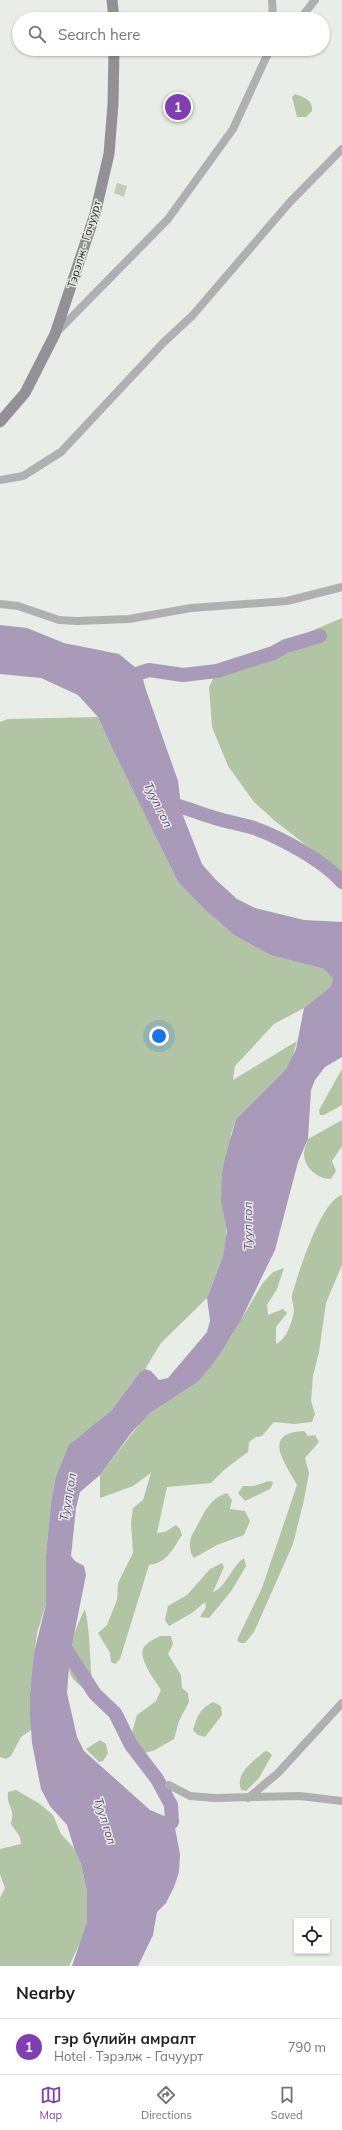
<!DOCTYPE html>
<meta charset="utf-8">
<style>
body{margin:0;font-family:Mulish,sans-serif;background:#f2f2f2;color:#202124}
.controls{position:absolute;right:12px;bottom:12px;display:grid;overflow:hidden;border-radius:0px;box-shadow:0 1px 3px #0004}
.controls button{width:36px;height:36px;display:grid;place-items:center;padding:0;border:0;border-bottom:1px solid #e0e0e0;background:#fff;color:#202124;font:20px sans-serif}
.you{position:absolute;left:159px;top:1036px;width:14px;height:14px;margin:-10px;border:3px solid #fff;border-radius:50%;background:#1a73e8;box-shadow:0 0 0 6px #1a73e833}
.badge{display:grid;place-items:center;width:26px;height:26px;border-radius:50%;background:#7f3eb2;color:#fff;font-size:13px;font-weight:700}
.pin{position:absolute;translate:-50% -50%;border:2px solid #fff;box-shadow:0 1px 4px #0006}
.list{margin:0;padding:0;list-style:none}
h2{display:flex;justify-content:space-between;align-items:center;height:52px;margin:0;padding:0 16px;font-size:17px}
h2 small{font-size:13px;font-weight:400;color:#757577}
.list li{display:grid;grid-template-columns:26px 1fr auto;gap:12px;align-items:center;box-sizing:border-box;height:56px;padding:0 16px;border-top:1px solid #e0e0e0}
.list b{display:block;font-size:15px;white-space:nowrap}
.list p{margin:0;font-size:13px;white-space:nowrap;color:#757577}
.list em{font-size:13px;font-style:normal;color:#757577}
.icon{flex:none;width:22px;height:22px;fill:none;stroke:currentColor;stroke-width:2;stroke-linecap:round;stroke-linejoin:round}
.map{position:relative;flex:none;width:342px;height:1966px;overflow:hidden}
.search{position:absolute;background:#fff;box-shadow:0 1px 3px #0004;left:12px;right:12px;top:12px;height:44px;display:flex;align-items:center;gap:10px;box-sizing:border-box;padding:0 14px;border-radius:22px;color:#757577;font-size:15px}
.sheet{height:108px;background:#fff}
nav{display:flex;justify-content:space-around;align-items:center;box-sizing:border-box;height:56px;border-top:1px solid #e0e0e0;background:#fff;font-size:11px;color:#757577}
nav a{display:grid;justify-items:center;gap:2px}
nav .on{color:#7f3eb2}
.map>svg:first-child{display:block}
</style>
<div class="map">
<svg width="342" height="1966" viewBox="0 0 342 1966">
<rect width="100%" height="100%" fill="#e9ede7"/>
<path fill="#bfceb6" d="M 117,183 L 127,186 L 124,197 L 114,193 Z"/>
<g fill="#b1c4a4">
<path d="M 295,94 C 305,98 313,100 312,111 L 306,117 L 297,117 L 292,97 Z"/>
<path d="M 342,618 L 342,873 L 275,821 L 254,802 L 228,766 L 212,727 L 209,687 L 217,671 Z"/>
<path d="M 98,717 L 111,746 L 178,882 L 203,908 L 234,935 L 270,955 L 324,969 L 333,979 L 330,987 L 304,1008 L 274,1024 L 235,1066 L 233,1080 L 297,1041 L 292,1059 L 286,1069 L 236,1119 L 231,1134 L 226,1239 L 223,1256 L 207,1298 L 161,1343 L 145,1369 L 140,1372 L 111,1411 L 95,1426 L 78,1438 L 51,1503 L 46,1554 L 46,1604 L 37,1633 L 30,1693 L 31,1730 L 21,1737 L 11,1756 L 6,1759 L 0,1757 L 0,722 L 8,719 Z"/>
<path d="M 342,1069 L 342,1105 L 324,1115 L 320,1115 L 319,1110 Z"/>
<path d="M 342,1120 L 342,1146 L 332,1161 L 336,1171 L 331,1179 C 318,1179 304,1168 304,1154 C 304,1149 307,1143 308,1139 Z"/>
<path d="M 342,1195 L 342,1265 L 326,1303 L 319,1352 L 313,1376 L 311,1401 L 315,1414 L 312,1422 L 294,1424 L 274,1422 L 262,1436 L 256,1437 L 249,1442 L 248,1452 L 225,1469 L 211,1483 L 167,1487 L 157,1533 L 165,1532 L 176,1525 L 180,1529 L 182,1535 C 172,1550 167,1563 149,1565 L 120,1659 L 115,1664 L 111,1662 L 110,1653 L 98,1633 L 107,1625 L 117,1600 L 118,1583 L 133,1553 L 131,1523 L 133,1508 L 143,1500 L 151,1473 L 133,1486 L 100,1498 L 100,1475 L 141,1422 L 150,1413 L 198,1382 L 231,1337 L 262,1284 L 273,1272 L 284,1268 L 277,1289 L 267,1305 L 268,1315 L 283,1309 L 287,1313 L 276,1327 L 276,1344 C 286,1340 293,1321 294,1310 C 294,1305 291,1300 292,1295 C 298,1274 321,1200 342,1195 Z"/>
<path d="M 304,1431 L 308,1436 L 315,1435 L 319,1442 L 305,1458 L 309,1473 L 304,1500 L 293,1544 L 254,1632 L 245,1643 L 240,1643 L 237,1640 L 262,1588 L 297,1485 C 286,1464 260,1433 304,1431 Z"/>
<path d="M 269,1481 L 273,1482 L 272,1486 L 270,1489 L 245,1501 L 238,1493 L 243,1486 L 254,1486 Z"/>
<path d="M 227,1493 L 232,1500 L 230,1509 L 245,1511 L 250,1521 L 244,1535 L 217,1545 L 194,1558 C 189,1553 189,1541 192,1535 C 202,1519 207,1499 227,1493 Z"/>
<path d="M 244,1558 L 246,1566 L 232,1590 L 209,1618 L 200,1617 L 206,1607 L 205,1602 L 192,1613 L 169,1626 L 165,1620 L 168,1606 L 187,1595 L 210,1569 L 222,1563 L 224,1567 L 213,1592 C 227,1586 231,1567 244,1558 Z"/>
<path d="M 85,1609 C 91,1635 89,1662 93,1688 L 85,1690 C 81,1686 74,1681 71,1676 C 63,1659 77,1624 85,1609 Z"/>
<path d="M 160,1636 L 171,1636 L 173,1644 L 168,1654 L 181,1675 L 182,1688 L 188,1693 L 189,1702 L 179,1721 L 174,1739 L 153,1751 L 138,1754 L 130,1740 L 137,1715 L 156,1701 L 161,1690 C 155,1680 137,1658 144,1647 C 147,1642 155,1639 160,1636 Z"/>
<path d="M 213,1702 L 221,1706 L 222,1715 L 205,1737 L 198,1735 L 193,1730 C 197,1716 200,1709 213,1702 Z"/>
<path d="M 100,1740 L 106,1744 L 108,1753 L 103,1761 L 99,1762 L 86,1749 Z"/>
<path d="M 265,1751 L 269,1752 L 272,1755 L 259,1778 L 246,1791 L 241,1790 C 235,1772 253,1762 265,1751 Z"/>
<path d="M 16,1790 L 40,1804 L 53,1815 L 61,1834 L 73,1847 L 81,1864 L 87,1892 L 87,1922 L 81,1941 L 69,1966 L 0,1966 L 0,1898 L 5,1888 L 0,1874 L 0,1849 L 21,1844 L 20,1837 L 11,1824 C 16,1807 6,1807 8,1792 Z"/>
</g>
<path fill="#a99aba" d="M 0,625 L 27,628 L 64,643 L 119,654 L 141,672 L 146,690 L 178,781 L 182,813 L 202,864 L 216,880 L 237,899 L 255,908 L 304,920 L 342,922 L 342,1057 L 325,1067 L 315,1080 L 311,1090 L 308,1139 L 298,1162 L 275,1250 L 240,1322 L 218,1357 L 198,1382 L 150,1413 L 132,1432 L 100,1475 L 80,1492 L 76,1508 L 71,1556 L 75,1561 L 84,1566 L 86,1575 L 70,1655 L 67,1693 L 77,1737 L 84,1751 L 150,1810 L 171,1819 L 175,1828 L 180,1854 L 179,1872 L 174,1887 L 166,1903 L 157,1912 L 153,1935 L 138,1966 L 72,1966 L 87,1922 L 87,1892 L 81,1864 L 75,1851 L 67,1825 L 50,1806 L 41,1789 L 32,1743 L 30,1717 L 30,1693 L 34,1653 L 46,1604 L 46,1554 L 51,1503 L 56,1477 L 69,1445 L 111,1411 L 140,1372 L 145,1369 L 151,1371 L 159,1380 L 168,1378 L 207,1332 L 210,1321 L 207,1298 L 223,1256 L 227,1231 L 221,1200 L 222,1174 L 224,1162 L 236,1119 L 286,1069 L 296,1049 L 304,1008 L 330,987 L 333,979 L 324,969 L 270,955 L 234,935 L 203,908 L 178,882 L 111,746 L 98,717 L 78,695 L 41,678 L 0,674 Z"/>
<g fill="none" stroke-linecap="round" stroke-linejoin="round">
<g stroke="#a99aba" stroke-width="14">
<path d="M 124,678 L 149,670 L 183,675 L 217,671 L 273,653 L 286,646 L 320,636"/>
<path d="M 162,802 C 181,805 197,813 215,818 C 228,822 241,824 254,828 C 280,837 324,861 342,882"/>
<path d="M 60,1640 L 95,1694 L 115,1713 L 131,1745 L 157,1779 L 171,1805 L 172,1822"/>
</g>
<g stroke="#b0afb1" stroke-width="8">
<path d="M 272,0 L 273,19"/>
<path d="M 300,19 L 315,0"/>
<path d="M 56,333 L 168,219 L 233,129 L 270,49"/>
<path d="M 0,480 L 23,476 L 61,452 L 163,343 L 193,315 L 290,202 L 342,149"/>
<path d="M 0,604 L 18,606 L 59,620 L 77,621 L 129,619 L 191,608 L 287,601 L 342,587"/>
<path d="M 169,1785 L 190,1796 L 215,1798 L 300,1796 L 342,1801"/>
<path d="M 248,1798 L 278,1773 L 342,1703"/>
</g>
<g stroke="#939195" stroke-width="11">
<path d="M 112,0 L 114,19"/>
<path d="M 0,422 L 25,393 L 55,334 L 95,214 L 109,154 L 113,104 L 114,49"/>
</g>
</g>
<g text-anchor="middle" stroke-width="3" stroke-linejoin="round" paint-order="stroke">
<g font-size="11" fill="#1f201e" stroke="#e9ede7">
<text transform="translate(84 244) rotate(-73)" y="4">Тэрэлж - Гачуурт</text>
</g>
<g font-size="12" font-style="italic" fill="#5c4573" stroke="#e9ede7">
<text transform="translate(158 805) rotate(64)" y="4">Туул гол</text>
<text transform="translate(248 1226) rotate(-90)" y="4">Туул гол</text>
<text transform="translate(68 1497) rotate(-80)" y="4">Туул гол</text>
<text transform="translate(105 1821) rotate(73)" y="4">Туул гол</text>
</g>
</g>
</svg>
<div class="controls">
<button><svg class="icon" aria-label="locate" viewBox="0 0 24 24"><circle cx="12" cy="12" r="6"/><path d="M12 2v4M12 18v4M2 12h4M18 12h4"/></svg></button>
</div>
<div class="you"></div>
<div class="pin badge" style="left:178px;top:107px">1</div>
<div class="search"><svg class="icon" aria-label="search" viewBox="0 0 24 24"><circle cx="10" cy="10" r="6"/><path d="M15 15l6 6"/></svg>Search here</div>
</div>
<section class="sheet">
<h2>Nearby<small></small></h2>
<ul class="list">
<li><span class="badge">1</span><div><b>гэр бүлийн амралт</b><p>Hotel · Тэрэлж - Гачуурт</p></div><em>790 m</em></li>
</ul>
</section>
<nav>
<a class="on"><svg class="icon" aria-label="map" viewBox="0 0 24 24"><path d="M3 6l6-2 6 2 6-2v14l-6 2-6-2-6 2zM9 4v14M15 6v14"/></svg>Map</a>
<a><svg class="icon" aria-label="directions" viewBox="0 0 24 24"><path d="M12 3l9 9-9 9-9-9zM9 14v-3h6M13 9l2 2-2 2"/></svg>Directions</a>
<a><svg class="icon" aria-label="saved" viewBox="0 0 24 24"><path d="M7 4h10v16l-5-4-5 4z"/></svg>Saved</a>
</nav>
